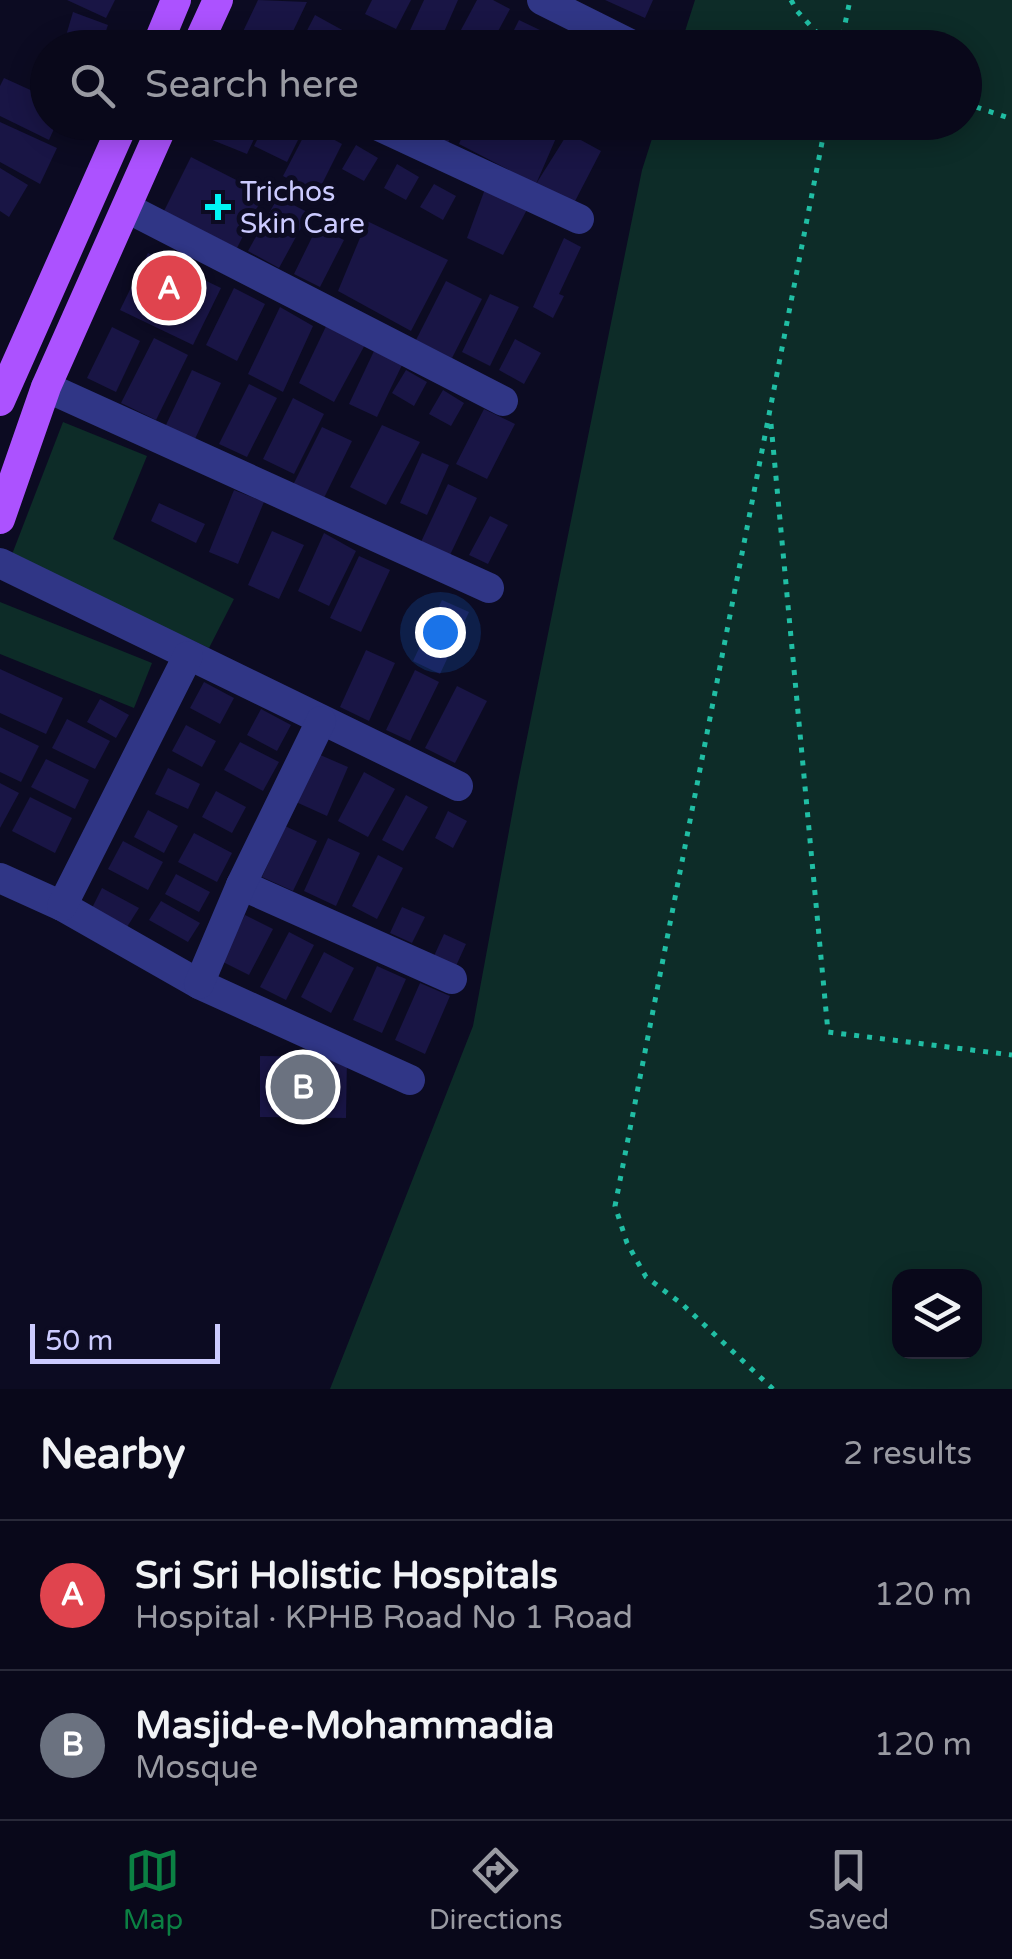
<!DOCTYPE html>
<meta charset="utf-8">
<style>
body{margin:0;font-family:"Varela Round",sans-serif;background:#121123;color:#f1f3f6}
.controls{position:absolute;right:30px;bottom:30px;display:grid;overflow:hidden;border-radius:20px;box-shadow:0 5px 25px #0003}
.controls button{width:90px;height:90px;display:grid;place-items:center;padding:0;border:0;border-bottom:2px solid #292939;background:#09081a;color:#f1f3f6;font:50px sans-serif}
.scale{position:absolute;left:30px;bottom:25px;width:190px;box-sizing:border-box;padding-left:10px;border:5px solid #cccbff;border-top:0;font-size:28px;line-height:35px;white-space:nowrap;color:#cccbff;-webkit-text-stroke:8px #0c0b22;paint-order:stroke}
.you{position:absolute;left:440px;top:632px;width:35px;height:35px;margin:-25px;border:8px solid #fff;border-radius:50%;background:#1a73e8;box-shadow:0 0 0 15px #1a73e833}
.badge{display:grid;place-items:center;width:65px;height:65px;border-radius:50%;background:#0b8043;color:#fff;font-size:32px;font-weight:700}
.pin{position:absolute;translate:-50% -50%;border:5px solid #fff;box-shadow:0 2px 10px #0006}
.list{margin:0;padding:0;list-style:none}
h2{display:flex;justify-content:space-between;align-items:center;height:130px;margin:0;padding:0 40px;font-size:42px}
h2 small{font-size:32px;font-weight:400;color:#999aa2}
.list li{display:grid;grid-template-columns:65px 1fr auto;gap:30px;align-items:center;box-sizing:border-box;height:150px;padding:0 40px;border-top:2px solid #292939}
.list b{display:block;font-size:38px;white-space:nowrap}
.list p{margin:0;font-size:32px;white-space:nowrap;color:#999aa2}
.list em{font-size:32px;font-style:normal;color:#999aa2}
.icon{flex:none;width:55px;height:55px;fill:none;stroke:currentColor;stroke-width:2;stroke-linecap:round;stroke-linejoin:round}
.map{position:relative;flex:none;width:1012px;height:1389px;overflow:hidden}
.search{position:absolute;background:#09081a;box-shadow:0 5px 25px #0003;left:30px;right:30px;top:30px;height:110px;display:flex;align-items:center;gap:25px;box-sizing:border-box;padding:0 35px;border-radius:55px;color:#999aa2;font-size:38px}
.sheet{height:430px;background:#09081a}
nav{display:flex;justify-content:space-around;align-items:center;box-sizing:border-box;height:140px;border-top:2px solid #292939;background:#09081a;font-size:28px;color:#999aa2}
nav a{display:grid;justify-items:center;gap:5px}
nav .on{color:#0b8043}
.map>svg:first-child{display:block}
</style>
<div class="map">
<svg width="1012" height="1389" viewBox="0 0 1012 1389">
<rect width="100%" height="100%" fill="#0c0b22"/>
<g fill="#0d2c28" fill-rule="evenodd">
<path d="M 695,0 L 1012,0 L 1012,1389 L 330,1389 L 473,1026 L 518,782 L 642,170 L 657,123 L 964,122 L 964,48 L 680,47 ZM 974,1276 L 974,1352 L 900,1352 L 900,1276 Z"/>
<path d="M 63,422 L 147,456 L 113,539 L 234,599 L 209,648 L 11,557 Z"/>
<path d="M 0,602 L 152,663 L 134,708 L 0,654 Z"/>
</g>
<g fill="#191545">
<path d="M 67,0 L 115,0 L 106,18 Z"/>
<path d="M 258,0 L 307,2 L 285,48 L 250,48 L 238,42 Z"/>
<path d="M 372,0 L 411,0 L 396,29 L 365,14 Z"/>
<path d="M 424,0 L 458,0 L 437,48 L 425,48 L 406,39 Z"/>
<path d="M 477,0 L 493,0 L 510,9 L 489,48 L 462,48 L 454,43 Z"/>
<path d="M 605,0 L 653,0 L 645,18 Z"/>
<path d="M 73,12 L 108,25 L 100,48 L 84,48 L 65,39 Z"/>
<path d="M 315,15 L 344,31 L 336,48 L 298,48 Z"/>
<path d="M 519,20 L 542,31 L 534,48 L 505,48 Z"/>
<path d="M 4,78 L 48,98 L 48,122 L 57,122 L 49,140 L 0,116 L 0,86 Z"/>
<path d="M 0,122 L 57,148 L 40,184 L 0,162 Z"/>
<path d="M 194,122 L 262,122 L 247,154 L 190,131 Z"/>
<path d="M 266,122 L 307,122 L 287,162 L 254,146 Z"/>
<path d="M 415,122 L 458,122 L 445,149 L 410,133 Z"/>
<path d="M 468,122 L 563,122 L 536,184 L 568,133 L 601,151 L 572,207 L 536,184 L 459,144 Z"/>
<path d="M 309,126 L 342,144 L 317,194 L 283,176 Z"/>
<path d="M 356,145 L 378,158 L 364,181 L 342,169 Z"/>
<path d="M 191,157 L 264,194 L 237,248 L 164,211 Z"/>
<path d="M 397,164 L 419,177 L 406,200 L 384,188 Z"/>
<path d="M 0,168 L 28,185 L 9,217 L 0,211 Z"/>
<path d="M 434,184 L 456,196 L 443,220 L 420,207 Z"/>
<path d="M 485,189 L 531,202 L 503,255 L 467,238 Z"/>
<path d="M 278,197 L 309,213 L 279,268 L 248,251 Z"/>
<path d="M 367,221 L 448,260 L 411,331 L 338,291 Z"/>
<path d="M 317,227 L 344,240 L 320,287 L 294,274 Z"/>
<path d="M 564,238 L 581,247 L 559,294 L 564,296 L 553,318 L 533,307 Z"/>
<path d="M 148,253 L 221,288 L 193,345 L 120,310 Z"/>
<path d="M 446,281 L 482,299 L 452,358 L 416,340 Z"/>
<path d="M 234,288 L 265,304 L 237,361 L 206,345 Z"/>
<path d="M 490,294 L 519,307 L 490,366 L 462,352 Z"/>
<path d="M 280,307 L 313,326 L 283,392 L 248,374 Z"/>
<path d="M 329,320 L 367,341 L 334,402 L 299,383 Z"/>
<path d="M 112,327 L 140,341 L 116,392 L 87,378 Z"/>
<path d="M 154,338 L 188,355 L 156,420 L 121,403 Z"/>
<path d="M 515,339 L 541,353 L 524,384 L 499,370 Z"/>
<path d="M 374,351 L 402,365 L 377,417 L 349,404 Z"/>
<path d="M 192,370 L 221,383 L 194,441 L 165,427 Z"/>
<path d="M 406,370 L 427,382 L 414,406 L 392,393 Z"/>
<path d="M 249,384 L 277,398 L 247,457 L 219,444 Z"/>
<path d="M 443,390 L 464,403 L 451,426 L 429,414 Z"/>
<path d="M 293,398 L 324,414 L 294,474 L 263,459 Z"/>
<path d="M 484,409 L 515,424 L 487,479 L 456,464 Z"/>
<path d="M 382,425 L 420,442 L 386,505 L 350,487 Z"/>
<path d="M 322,427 L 352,441 L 321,504 L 291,489 Z"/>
<path d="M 422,453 L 449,465 L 427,515 L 400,503 Z"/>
<path d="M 448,484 L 477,498 L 450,555 L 421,542 Z"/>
<path d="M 234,490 L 264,502 L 238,564 L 209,552 Z"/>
<path d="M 159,503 L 205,524 L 196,543 L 151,521 Z"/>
<path d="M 490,516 L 508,525 L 488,564 L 469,555 Z"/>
<path d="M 272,531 L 304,545 L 279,599 L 248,585 Z"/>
<path d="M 324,533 L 356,551 L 329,606 L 298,591 Z"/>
<path d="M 359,556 L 390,570 L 361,632 L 330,618 Z"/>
<path d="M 442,600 L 469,612 L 440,674 L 413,661 Z"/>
<path d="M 366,650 L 395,663 L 369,721 L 340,707 Z"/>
<path d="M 0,669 L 63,698 L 46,734 L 0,713 Z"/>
<path d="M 415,670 L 439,682 L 410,741 L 386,730 Z"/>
<path d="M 204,682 L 234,698 L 220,724 L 190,708 Z"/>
<path d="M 457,686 L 487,701 L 455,763 L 425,748 Z"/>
<path d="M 100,699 L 129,715 L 116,738 L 87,722 Z"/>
<path d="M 261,709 L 291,725 L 277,751 L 247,735 Z"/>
<path d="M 67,719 L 110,741 L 95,769 L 52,748 Z"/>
<path d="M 186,725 L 216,741 L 202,767 L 172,751 Z"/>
<path d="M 0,727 L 39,746 L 21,782 L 0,772 Z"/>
<path d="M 240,742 L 279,762 L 263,791 L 224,770 Z"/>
<path d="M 318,754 L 348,767 L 327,816 L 296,802 Z"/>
<path d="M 46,759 L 89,780 L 75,809 L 31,787 Z"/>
<path d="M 168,768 L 200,784 L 188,809 L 155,794 Z"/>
<path d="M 364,772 L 395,789 L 368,837 L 338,821 Z"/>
<path d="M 0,783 L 19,793 L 0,828 Z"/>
<path d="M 216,791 L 246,807 L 232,833 L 202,817 Z"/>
<path d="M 406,795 L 428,807 L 403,851 L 382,840 Z"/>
<path d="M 30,797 L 72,818 L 55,853 L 12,831 Z"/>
<path d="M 148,810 L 178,826 L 164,853 L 134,837 Z"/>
<path d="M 448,811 L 467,821 L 453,848 L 435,838 Z"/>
<path d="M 285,826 L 317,841 L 293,891 L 262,877 Z"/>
<path d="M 194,833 L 232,853 L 217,882 L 178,862 Z"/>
<path d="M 328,838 L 360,853 L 336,906 L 304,891 Z"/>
<path d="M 123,841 L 163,862 L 148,890 L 108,869 Z"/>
<path d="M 378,855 L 403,868 L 377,919 L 352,906 Z"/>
<path d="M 176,874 L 210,892 L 199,912 L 165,894 Z"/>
<path d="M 102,888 L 139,908 L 127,927 L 92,908 Z"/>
<path d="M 161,901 L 200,923 L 188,942 L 149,920 Z"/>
<path d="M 402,907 L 425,917 L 412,943 L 390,933 Z"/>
<path d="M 245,915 L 273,929 L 249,975 L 221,961 Z"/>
<path d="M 289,932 L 314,945 L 286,1000 L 260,987 Z"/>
<path d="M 444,934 L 466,944 L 456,966 L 434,956 Z"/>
<path d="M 324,952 L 354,968 L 331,1013 L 301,997 Z"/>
<path d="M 377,966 L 406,979 L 382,1033 L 353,1020 Z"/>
<path d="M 420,983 L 450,996 L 425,1054 L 395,1040 Z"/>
<path d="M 260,1056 L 347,1057 L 346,1118 L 260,1117 Z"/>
</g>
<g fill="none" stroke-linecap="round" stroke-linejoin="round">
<g stroke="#20bea4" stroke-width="5" stroke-dasharray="5 8" stroke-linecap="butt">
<path d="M 791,0 L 797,11 L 831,48"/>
<path d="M 840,48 L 850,0"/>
<path d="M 964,103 L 1012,119"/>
<path d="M 771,424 L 828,1032 L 1012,1055"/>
<path d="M 773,1389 L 682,1304 L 646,1277 L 627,1243 L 615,1206 L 826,122"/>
</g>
<g stroke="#303686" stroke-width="30">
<path d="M 542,0 L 638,48"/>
<path d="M 370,122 L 579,219"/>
<path d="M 127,208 L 503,401"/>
<path d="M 46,387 L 489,588"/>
<path d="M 0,563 L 458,786"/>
<path d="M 0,878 L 62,906 L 199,984 L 410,1080"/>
<path d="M 241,885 L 452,979"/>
<path d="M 62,906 L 188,656"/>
<path d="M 199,984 L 241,885 L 321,721"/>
</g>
<g stroke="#ac52ff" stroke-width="30">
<path d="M 156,48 L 176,0"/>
<path d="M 196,48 L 218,0"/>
<path d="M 0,401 L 124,122"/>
<path d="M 0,519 L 46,387 L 164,122"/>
</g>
</g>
<path fill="#00f6f5" stroke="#0c0b22" stroke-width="4" d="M213 192h10v10h10v10h-10v10h-10v-10h-10v-10h10z"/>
<g text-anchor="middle" stroke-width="10" stroke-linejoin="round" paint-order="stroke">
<g font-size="28" fill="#cccbff" stroke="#0c0b22" text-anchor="start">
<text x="240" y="201">Trichos<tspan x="240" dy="32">Skin Care</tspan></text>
</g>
</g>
</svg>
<div class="controls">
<button><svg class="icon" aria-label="layers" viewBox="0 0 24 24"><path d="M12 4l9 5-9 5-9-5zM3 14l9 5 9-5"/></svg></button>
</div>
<div class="scale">50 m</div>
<div class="you"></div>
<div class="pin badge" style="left:169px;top:288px;background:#e0444e">A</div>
<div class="pin badge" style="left:303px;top:1087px;background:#6b7280">B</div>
<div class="search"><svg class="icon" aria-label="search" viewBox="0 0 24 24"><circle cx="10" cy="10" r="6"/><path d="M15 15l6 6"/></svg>Search here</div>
</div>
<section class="sheet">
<h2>Nearby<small>2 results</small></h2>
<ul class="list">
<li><span class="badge" style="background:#e0444e">A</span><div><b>Sri Sri Holistic Hospitals</b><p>Hospital · KPHB Road No 1 Road</p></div><em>120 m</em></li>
<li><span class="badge" style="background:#6b7280">B</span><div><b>Masjid-e-Mohammadia</b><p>Mosque</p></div><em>120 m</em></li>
</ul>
</section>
<nav>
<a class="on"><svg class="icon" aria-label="map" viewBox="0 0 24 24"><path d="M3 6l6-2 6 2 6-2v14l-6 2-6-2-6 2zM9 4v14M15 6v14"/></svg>Map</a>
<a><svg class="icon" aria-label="directions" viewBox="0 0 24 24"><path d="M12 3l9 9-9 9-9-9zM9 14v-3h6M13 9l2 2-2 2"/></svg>Directions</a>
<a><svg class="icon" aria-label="saved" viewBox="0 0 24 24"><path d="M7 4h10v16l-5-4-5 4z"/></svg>Saved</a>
</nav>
